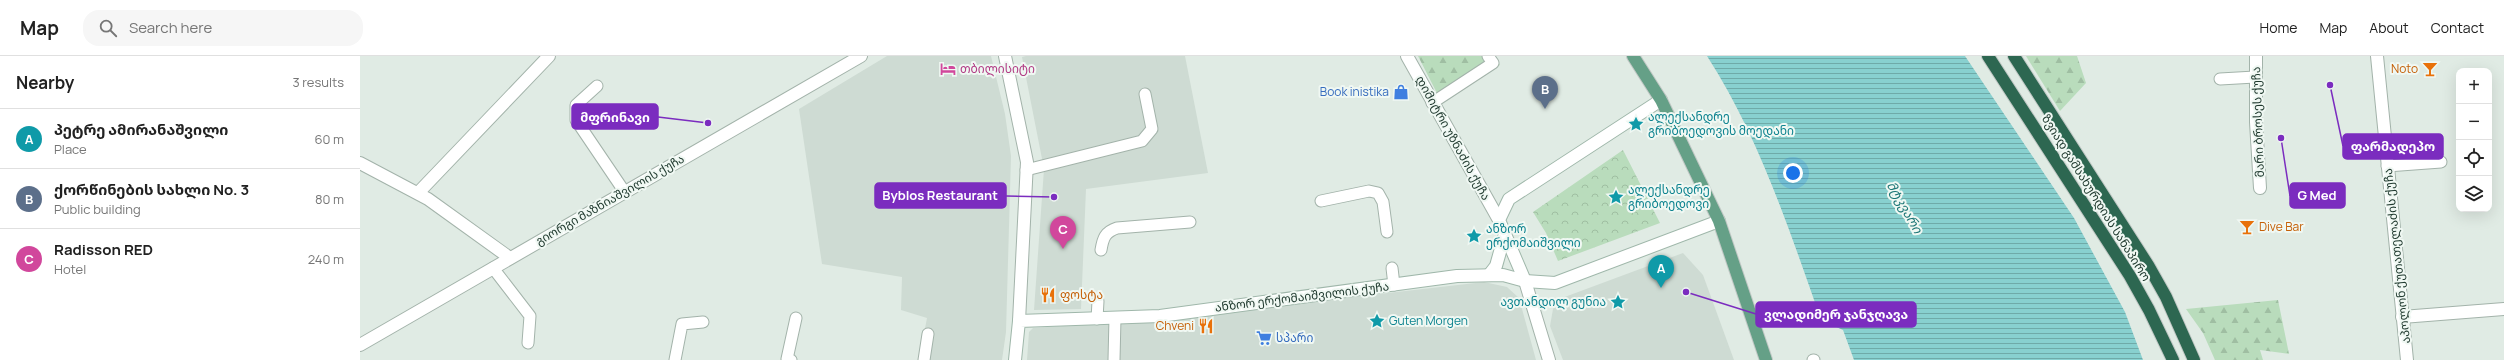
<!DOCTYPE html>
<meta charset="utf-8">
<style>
body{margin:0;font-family:Manrope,"Noto Sans Georgian",sans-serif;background:#f6f6f6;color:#222}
.controls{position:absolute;right:12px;top:12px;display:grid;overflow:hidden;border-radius:8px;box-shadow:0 4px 16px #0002}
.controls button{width:36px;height:36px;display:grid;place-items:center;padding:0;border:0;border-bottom:1px solid #e0e0e0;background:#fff;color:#222;font:20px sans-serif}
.you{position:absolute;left:1433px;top:117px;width:14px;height:14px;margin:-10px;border:3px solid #fff;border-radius:50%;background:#1a73e8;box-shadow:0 0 0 6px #1a73e833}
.badge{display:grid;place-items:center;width:26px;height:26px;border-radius:50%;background:#b45309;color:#fff;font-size:13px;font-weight:700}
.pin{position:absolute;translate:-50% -33px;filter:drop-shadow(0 1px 2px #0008)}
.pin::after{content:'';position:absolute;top:21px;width:14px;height:12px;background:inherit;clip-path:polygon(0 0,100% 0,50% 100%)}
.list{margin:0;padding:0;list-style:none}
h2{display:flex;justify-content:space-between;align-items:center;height:52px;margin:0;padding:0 16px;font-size:17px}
h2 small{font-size:13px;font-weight:400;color:#767676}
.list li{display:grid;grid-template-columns:26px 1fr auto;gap:12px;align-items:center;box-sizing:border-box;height:60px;padding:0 16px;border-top:1px solid #e0e0e0}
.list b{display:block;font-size:15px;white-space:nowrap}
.list p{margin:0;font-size:13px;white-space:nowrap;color:#767676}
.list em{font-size:13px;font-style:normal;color:#767676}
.icon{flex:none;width:22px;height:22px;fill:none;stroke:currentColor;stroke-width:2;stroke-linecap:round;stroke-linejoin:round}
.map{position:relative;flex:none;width:2144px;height:304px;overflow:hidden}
header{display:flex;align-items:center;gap:24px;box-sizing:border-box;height:56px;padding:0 20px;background:#fff;border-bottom:1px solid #e0e0e0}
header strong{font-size:19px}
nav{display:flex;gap:22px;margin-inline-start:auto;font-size:14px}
.search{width:280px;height:36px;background:#f6f6f6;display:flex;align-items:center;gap:10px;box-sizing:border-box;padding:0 14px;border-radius:16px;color:#767676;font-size:15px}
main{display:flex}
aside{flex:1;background:#fff}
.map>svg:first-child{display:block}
</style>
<header>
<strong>Map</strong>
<div class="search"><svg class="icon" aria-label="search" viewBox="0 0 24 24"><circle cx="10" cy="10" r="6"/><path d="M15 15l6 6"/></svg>Search here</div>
<nav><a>Home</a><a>Map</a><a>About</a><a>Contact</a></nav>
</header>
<main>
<aside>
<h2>Nearby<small>3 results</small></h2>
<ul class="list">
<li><span class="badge" style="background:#0f9aa8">A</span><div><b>პეტრე ამირანაშვილი</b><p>Place</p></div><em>60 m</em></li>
<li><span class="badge" style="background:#5c6f8a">B</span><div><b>ქორწინების სახლი No. 3</b><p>Public building</p></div><em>80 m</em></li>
<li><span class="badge" style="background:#d1479c">C</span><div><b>Radisson RED</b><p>Hotel</p></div><em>240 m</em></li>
</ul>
</aside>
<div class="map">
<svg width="2144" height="304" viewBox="0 0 2144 304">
<defs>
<pattern id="forest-firs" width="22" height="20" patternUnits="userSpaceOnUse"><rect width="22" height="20" fill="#b9dcbc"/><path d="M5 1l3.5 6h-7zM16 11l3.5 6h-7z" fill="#9fbea2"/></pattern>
<pattern id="park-crowns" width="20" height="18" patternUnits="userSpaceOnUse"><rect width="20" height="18" fill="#b9dcbc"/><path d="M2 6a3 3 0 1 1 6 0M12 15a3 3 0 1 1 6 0" fill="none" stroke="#9fbea2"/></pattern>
<pattern id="water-rules" width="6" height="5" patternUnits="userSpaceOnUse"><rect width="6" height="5" fill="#88d0cf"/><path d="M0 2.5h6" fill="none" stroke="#6faaa8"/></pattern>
</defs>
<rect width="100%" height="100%" fill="#e0ebe4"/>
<g fill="#cedbd3">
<path d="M 527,0 L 631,0 L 645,58 L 651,100 L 646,276 L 642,304 L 559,304 L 567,262 L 541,254 L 542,221 L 462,208 L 439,53 Z"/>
<path d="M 666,0 L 825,0 L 848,117 L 726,133 L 721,253 L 674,254 L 684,113 L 662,1 Z"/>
<path d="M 1323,197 L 1343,219 L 1374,304 L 1203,304 L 1190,270 L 1193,253 L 1202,242 Z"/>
<path d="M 1124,226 L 1147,231 L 1159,242 L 1176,304 L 667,304 L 669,276 L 673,272 L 793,264 Z"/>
</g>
<g fill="url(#forest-firs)">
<path d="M 1058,0 L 1134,0 L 1140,9 L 1082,47 Z"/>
<path d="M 1666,0 L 1717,0 L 1726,27 L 1700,55 Z"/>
<path d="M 1918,244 L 1929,298 L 1900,294 L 1903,304 L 1855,304 L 1843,277 L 1826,253 Z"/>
</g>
<path fill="url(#park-crowns)" d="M 1263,94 L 1300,167 L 1198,205 L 1186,177 L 1173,156 Z"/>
<path fill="url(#water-rules)" d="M 1347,0 L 1605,0 L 1714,162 L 1765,256 L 1783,304 L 1494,304 L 1483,274 L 1465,266 L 1459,258 C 1428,170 1398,79 1347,0 Z"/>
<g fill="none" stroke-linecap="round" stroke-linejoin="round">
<defs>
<g id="lane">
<path d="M 1860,23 L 1895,21"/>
<path d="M 237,30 L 216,49 L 216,64 L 264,135"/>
<path d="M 1072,47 L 1133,7 L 1128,0"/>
<path d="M 2027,110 L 2081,106"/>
<path d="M 666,114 L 782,85 L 792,73 L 785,38"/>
<path d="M 961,145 L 1009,135 L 1018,137 L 1023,146 L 1027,176"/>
<path d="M 741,194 C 743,182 745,176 757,172 L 830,166"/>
<path d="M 133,212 L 170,260 L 168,287"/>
<path d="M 1032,212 L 1034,229"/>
<path d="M 737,263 L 738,245"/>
<path d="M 315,304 L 322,268 L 343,266"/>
<path d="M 431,304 L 427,303 L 436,262"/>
<path d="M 564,304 L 568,278"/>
<path d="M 754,304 L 755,262"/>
<path d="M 1453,304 L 1454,304"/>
</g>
<g id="street">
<path d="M 645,0 L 667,106 L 659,265"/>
<path d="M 1047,0 L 1139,164"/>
<path d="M 1896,0 L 1896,66 L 1900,132"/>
<path d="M 2017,0 L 2047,304"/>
<path d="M 0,107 L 68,143 L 150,202"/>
<path d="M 58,137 L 189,0"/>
<path d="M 1165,225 L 1189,304"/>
<path d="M 2042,261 L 2144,253"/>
<path d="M 0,289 L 501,0"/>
</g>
<g id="secondary">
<path d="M 1129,219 L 1136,210 L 1145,178"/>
<path d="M 1165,225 L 1139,164 L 1149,143 L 1301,44"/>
<path d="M 655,304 L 659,265 L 800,260 L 1097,220 L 1143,219 L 1165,225 L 1195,227 L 1359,165"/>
</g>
<path id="primary" d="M 1273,0 L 1301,44 L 1359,165 L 1406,304"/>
<g id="highway">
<path d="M 1628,0 L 1770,220 L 1789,254 L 1813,304"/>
<path d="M 1654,0 L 1788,209 L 1806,241 L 1834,304"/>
</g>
</defs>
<use href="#lane" stroke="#a3b3aa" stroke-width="13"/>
<use href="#street" stroke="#a3b3aa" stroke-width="14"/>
<use href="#secondary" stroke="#9fb7aa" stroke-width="14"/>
<use href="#primary" stroke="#c1c8c5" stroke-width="14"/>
<use href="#highway" stroke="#c1c8c5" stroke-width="14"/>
<use href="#lane" stroke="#fff" stroke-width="11"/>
<use href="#street" stroke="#fff" stroke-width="12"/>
<use href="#secondary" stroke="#fff" stroke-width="12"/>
<use href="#primary" stroke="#65a087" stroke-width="12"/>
<use href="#highway" stroke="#2d6751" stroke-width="12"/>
</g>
<defs>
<symbol id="hotel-bare" viewBox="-9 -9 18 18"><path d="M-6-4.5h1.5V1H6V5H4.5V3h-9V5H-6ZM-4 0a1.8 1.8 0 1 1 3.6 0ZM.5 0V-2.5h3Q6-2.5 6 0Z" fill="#d1479c" stroke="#f0f8f3" stroke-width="2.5" paint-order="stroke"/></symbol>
<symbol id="bar-bare" viewBox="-9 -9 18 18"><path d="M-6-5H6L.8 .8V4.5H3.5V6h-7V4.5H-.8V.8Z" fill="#e8710a" stroke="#f0f8f3" stroke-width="2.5" paint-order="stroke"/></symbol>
<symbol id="shop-bare" viewBox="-9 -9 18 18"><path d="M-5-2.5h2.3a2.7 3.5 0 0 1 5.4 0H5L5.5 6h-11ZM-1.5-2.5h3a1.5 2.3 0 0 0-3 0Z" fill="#3f7fe0" stroke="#f0f8f3" stroke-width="2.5" paint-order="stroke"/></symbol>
<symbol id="sight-bare" viewBox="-9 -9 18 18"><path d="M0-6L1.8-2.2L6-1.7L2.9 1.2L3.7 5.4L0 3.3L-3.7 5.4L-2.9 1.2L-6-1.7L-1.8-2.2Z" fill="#0f9aa8" stroke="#f0f8f3" stroke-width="2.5" paint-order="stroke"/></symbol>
<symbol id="restaurant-bare" viewBox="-9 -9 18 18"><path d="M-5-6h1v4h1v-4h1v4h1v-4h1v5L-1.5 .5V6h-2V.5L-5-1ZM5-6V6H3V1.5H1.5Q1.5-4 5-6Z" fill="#e8710a" stroke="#f0f8f3" stroke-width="2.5" paint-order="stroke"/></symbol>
<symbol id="supermarket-bare" viewBox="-9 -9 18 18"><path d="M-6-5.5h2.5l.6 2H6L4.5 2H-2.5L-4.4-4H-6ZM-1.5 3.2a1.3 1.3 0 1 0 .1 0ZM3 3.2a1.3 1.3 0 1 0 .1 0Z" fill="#3f7fe0" stroke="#f0f8f3" stroke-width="2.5" paint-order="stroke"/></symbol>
</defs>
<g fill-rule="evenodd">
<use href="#hotel-bare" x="577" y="2" width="22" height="22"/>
<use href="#bar-bare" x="2059" y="2" width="22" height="22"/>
<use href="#shop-bare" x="1030" y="25" width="22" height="22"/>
<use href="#sight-bare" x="1265" y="57" width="22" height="22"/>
<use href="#sight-bare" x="1245" y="130" width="22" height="22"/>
<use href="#bar-bare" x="1876" y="160" width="22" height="22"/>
<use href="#sight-bare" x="1103" y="169" width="22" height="22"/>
<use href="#restaurant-bare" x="677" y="228" width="22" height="22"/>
<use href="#sight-bare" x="1247" y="235" width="22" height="22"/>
<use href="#sight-bare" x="1006" y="254" width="22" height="22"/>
<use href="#restaurant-bare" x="835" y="259" width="22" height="22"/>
<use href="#supermarket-bare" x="893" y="271" width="22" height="22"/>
</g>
<g text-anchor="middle" stroke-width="4" stroke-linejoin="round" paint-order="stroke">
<g font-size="12" fill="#b23c85" stroke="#f0f8f3" text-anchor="start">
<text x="600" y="17">თბილისიტი</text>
</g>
<g font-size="12" fill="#c56008" stroke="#f0f8f3" text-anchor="end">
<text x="2058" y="17">Noto</text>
<text x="1899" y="175" text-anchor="start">Dive Bar</text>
<text x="700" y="243" text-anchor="start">ფოსტა</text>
<text x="834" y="274">Chveni</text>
</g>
<g font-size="12" fill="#366cbe" stroke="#f0f8f3" text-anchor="end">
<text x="1029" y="40">Book inistika</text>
<text x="916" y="286" text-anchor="start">სპარი</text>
</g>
<g font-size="12" fill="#0d838f" stroke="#f0f8f3" text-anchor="start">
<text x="1288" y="65">ალექსანდრე<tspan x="1288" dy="14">გრიბოედოვის მოედანი</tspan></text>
<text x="1268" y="138">ალექსანდრე<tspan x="1268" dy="14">გრიბოედოვი</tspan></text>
<text x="1126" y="177">ანზორ<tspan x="1126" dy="14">ერქომაიშვილი</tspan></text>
<text x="1246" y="250" text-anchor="end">ავთანდილ გუნია</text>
<text x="1029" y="269">Guten Morgen</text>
</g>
<g font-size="12" fill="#213b30" stroke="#f0f8f3">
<text transform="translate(1898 66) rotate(-92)" y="4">მარი ბროსეს ქუჩა</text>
<text transform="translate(1093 82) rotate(61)" y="4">დიმიტრი უზნაძის ქუჩა</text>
<text transform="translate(1736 142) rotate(58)" y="4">ზვიად გამსახურდიას სანაპირო</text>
<text transform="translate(250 144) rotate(-30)" y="4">გიორგი მაზნიაშვილის ქუჩა</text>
<text transform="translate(2037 200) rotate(-96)" y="4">აპოლონ ქუთათელაძის ქუჩა</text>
<text transform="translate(942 241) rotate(-7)" y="4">ანზორ ერქომაიშვილის ქუჩა</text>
</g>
<g font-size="13" font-style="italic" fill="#1c7676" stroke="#f0f8f3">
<text transform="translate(1545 151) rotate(60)" y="5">მტკვარი</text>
</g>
</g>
<path fill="none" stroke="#7b2cbf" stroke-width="1.5" d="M348 67L298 61M1970 29L1983 90M694 141L646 140M1921 82L1930 140M1326 236L1396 258"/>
<g fill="#7b2cbf" stroke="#f0f8f3" stroke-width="1.5">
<circle cx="348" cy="67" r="4"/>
<circle cx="1970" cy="29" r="4"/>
<circle cx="694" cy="141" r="4"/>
<circle cx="1921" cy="82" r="4"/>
<circle cx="1326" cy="236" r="4"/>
</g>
<g fill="#7b2cbf" stroke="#7b2cbf" stroke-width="1.5">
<rect x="212" y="48" width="86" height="25" rx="4"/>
<rect x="1983" y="78" width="100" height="25" rx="4"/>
<rect x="515" y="127" width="131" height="25" rx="4"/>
<rect x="1930" y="127" width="55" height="25" rx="4"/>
<rect x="1396" y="246" width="160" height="25" rx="4"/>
</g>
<g font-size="13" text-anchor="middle" font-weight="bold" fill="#fff">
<text x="255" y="66">მფრინავი</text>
<text x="2033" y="95">ფარმადეპო</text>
<text x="580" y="144">Byblos Restaurant</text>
<text x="1957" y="144">G Med</text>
<text x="1476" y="263">ვლადიმერ ჯანჯღავა</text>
</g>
</svg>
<div class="controls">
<button>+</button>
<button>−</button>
<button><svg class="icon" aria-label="locate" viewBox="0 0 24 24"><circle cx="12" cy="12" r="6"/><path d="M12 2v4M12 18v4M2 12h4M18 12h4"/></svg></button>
<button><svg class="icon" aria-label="layers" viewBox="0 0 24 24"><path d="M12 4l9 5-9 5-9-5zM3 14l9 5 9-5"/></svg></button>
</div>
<div class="you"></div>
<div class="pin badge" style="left:1301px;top:232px;background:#0f9aa8">A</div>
<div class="pin badge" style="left:1185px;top:53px;background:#5c6f8a">B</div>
<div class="pin badge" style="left:703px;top:193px;background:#d1479c">C</div>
</div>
</main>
